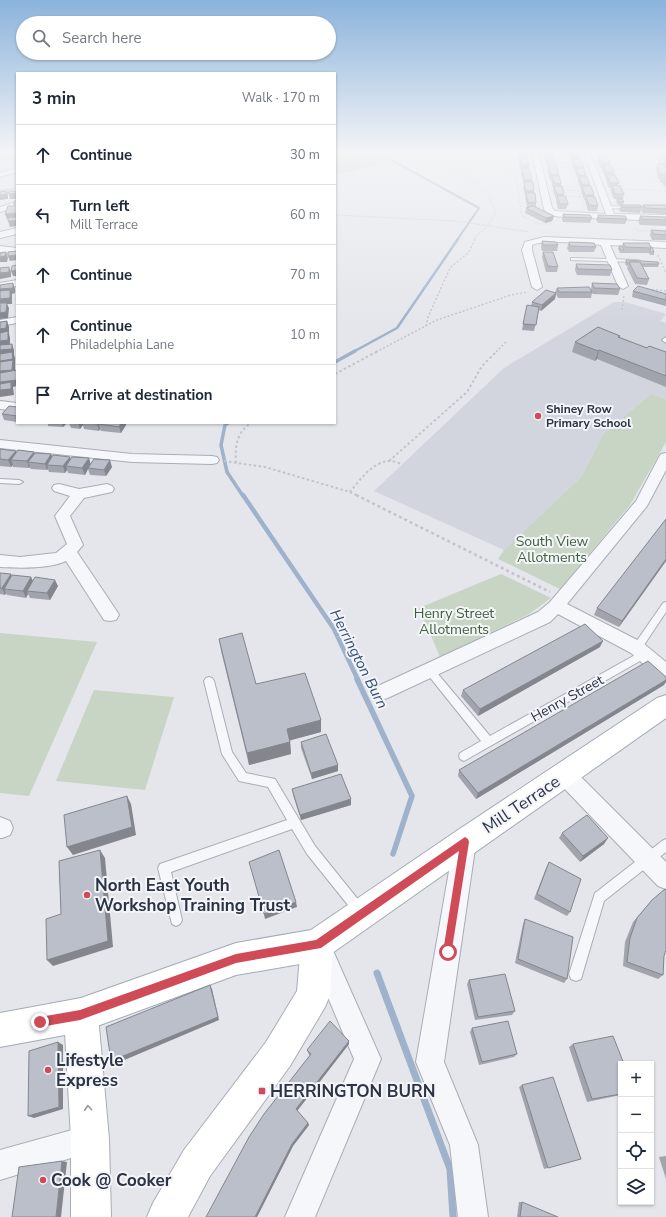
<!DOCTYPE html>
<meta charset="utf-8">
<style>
body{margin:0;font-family:"Nunito Sans",sans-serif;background:#f2f2f3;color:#1f2937}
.controls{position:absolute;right:12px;bottom:12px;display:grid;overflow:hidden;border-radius:0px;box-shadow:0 1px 3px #0004}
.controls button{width:36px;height:36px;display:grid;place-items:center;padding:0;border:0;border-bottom:1px solid #e0e1e3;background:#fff;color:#1f2937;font:20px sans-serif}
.stop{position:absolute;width:12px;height:12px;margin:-9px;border:3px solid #ce4b57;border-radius:50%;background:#fff}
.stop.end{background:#ce4b57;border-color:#fff;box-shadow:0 1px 4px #0008}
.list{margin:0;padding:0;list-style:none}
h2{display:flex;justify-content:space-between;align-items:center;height:52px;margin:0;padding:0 16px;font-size:17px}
h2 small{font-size:13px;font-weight:400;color:#747a83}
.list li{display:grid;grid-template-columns:26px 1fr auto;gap:12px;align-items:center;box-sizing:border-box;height:60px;padding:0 16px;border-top:1px solid #e0e1e3}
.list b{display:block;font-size:15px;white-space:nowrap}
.list p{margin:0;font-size:13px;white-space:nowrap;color:#747a83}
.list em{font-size:13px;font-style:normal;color:#747a83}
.icon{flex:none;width:22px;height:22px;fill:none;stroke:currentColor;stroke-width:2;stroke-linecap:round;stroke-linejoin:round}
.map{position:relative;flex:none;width:666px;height:1217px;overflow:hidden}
.search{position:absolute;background:#fff;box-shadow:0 1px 3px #0004;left:16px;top:16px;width:320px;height:44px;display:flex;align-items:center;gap:10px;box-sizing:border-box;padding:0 14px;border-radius:22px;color:#747a83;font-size:15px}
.panel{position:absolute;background:#fff;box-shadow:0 1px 3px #0004;left:16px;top:72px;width:320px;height:352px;border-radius:0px}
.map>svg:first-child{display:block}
</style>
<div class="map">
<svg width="666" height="1217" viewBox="0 0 666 1217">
<rect width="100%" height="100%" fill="#e4e6eb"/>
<path fill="#d2d5dd" d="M 614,302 L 625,302 L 666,314 L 660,321 L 666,323 L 666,399 L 651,394 L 604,433 L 581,477 L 504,550 L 374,491 L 504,368 Z"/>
<g fill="#c8d5c5">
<path d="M 0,152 L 17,152 L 17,166 L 0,160 Z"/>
<path d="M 335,152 L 378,152 L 389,161 L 335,175 Z"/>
<path d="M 651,394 L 666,399 L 666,442 L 630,505 L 560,589 L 498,559 L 504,550 L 581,477 L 604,433 Z"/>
<path d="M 501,574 L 551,598 L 529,614 L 440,657 L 419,608 Z"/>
<path d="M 0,633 L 97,642 L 29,796 L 0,793 Z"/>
<path d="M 94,690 L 174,697 L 145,790 L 56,781 Z"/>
</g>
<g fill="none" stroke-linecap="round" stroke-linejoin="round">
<path stroke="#9fb2cb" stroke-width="2" d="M 381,152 L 384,156 L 479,208 L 457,240"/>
<path stroke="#9fb2cb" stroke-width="2.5" d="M 353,352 L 397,328 L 458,239"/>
<g stroke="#9fb2cb" stroke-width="3.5">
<path d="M 335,362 L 355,351"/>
<path d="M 228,423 L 225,425 L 221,445 L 227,472 L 243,496"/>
</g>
<path stroke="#9fb2cb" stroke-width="4.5" d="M 243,495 L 334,629 L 358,680"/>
<path stroke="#9fb2cb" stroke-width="5.5" d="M 357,679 L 412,796 L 393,854"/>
<path stroke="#9fb2cb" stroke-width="7" d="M 377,973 L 450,1169 L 453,1217"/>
<defs>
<g id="service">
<path d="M 17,189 L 17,191 L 0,193 L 0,191 Z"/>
<path d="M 608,206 L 632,207 L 634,208 L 632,209 L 606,208 Z"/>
<path d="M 573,258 L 638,260 L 640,261 L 638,262 L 571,260 L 571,258 Z"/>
<path d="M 666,337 L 666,343 L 662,340 Z"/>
<path d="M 0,479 L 19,480 L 23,482 L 19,484 L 0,483 Z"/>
<path d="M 666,602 L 666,612 L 640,651 L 634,651 L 632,648 L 634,645 L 663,603 Z"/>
<path d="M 644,650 L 647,651 L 649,654 L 647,657 L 464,761 L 460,759 L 459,756 L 460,753 L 481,741 L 424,670 L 426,667 L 429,666 L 432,667 L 490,736 Z"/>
<path d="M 209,677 L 212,678 L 214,681 L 232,752 L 246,773 L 275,779 L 315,846 L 364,907 L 366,911 L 364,915 L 360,917 L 356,915 L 307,854 L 292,829 L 171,872 L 182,920 L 180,924 L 176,926 L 172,924 L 158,868 L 160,864 L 287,820 L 268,787 L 239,781 L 222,754 L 204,681 L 206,678 Z"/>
<path d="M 666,839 L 666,852 L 604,901 L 581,979 L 576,981 L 571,979 L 569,974 L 595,893 L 662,841 Z"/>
</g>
<g id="minor">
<path d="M 532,152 L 538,152 L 552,208 L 555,211 L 606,214 L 584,153 L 590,152 L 614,214 L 666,215 L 666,221 L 562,217 L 549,215 L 544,209 Z"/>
<path d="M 17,168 L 17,172 L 0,177 L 0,173 Z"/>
<path d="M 17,202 L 17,207 L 0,212 L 0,207 Z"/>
<path d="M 17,228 L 17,234 L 0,238 L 0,232 Z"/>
<path d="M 544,237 L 666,242 L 666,248 L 610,245 L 628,286 L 623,289 L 618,286 L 601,245 C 584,244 547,239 532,245 L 532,250 L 542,287 L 537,290 L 532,287 L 522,250 L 525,242 Z"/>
<path d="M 0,246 L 17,248 L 17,254 L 0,252 Z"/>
<path d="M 17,280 L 17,286 L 0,289 L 0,283 Z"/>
<path d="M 17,317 L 17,323 L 0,326 L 0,320 Z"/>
<path d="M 0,401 L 17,403 L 17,411 L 0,409 Z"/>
<path d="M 0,440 L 132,454 L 212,456 L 217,457 L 219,460 L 217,463 L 212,464 L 132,462 L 0,448 Z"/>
<path d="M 666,453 L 666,470 L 647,506 L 567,604 L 643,643 L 666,662 L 666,680 L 659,678 L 631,653 L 558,614 L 550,622 L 392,696 L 385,699 L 378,696 L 376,691 L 378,686 L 538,612 L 550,602 L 636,501 L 659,457 L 661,454 Z"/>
<path d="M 59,484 L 79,489 L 107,484 L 112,486 L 114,489 L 112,492 L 84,498 L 70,516 L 83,545 L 77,552 L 116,610 L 119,615 L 116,620 L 110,621 L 104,620 L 66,561 C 50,569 18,568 0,567 L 0,555 L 20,557 L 56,553 L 67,544 L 55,516 L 70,496 L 54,491 L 52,488 L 54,485 Z"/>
<path d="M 564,765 L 571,767 L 666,862 L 666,889 L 658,886 L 557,781 L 554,774 L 557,767 Z"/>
<path d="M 0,817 L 10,821 L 13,828 L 10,835 L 2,838 L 0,838 Z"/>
<path d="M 465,831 L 473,834 L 476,842 L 444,1062 L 478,1145 L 488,1217 L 458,1217 L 450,1145 L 416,1062 L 454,842 L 457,834 Z"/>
<path d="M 322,943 L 331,946 L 381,1059 L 315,1217 L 285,1217 L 354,1059 L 310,955 L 313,946 Z"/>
<path d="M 90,1125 L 100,1129 L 104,1139 L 100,1149 L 0,1180 L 0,1150 Z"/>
</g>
<g id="secondary">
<path d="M 317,929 L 328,934 L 333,945 L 330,995 L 325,1007 L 290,1066 L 210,1176 L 188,1217 L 147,1217 L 153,1203 L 184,1150 L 266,1042 L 297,991 L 301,945 L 306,934 Z"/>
<path d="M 81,998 L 93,1003 L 98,1015 L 109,1139 L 111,1217 L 71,1217 L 71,1139 L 64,1015 L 69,1003 Z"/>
</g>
<path id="primary" d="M 666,695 L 666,718 L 328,956 L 317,961 L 236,975 L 81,1032 L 0,1047 L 0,1013 L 81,998 L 236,943 L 311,930 L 455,832 L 657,698 Z"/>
</defs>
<use href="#service" stroke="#a9adb6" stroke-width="2"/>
<use href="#minor" stroke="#a9adb6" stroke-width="2"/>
<use href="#secondary" stroke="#a9adb6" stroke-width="2"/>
<use href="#primary" stroke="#a3aab7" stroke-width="2"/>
<g stroke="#c1c4cb" stroke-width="1" stroke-dasharray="1.5 1.5" stroke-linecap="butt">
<path d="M 432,152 L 487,191 L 496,212 L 487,227 L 476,236 L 474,240"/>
<path d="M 512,152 L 522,216 L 539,224 L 550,224"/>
<path d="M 549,153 L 572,154"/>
<path d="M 553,154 L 569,205"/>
<path d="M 565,154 L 584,206"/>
<path d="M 335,155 L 348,152"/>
<path d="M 599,155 L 660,159 L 653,168 L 656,180 L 666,190"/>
<path d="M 607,156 L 628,200"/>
<path d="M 657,158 L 657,155 L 666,154"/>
<path d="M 556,162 L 576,163"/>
<path d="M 557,167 L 570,168"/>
<path d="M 613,169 L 632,169 L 654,174"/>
<path d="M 619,189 L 666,191"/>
<path d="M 563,190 L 584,191"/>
<path d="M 566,196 L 580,197"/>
<path d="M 335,215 L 456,221 L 529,232"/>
<path d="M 636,228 L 638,231 L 653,231"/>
</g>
<g stroke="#c1c4cb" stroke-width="1.5" stroke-dasharray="2 2" stroke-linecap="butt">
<path d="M 658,255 L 666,273"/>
<path d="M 648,289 L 666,291"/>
<path d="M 622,310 L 624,295"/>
<path d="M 426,326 L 428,317 L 450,268 L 469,252 L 475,239"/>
<path d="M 376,352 L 437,320 L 511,295 L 528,292"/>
<path d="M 496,352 L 507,341"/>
</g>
<g stroke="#c1c4cb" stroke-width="2" stroke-dasharray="2.5 2.5" stroke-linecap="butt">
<path d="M 335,374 L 378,351"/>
<path d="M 224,461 L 265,467 L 350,492 L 358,496"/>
<path d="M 389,461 L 467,392 L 482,366 L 497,351"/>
<path d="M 236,463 C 235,447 236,433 251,423"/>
<path d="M 350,492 C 359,481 373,461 390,461 C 394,461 398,463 402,464"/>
</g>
<path stroke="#c1c4cb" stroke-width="2.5" stroke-dasharray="3 3" stroke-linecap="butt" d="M 356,495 L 550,592"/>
<use href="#service" fill="#f6f7fa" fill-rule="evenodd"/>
<use href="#minor" fill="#f6f7fa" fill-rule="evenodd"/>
<use href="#secondary" fill="#fff" fill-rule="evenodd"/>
<use href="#primary" fill="#fff" fill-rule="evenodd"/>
</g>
<g fill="#a1a4ad">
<path d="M 517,152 L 526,152 L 527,157 L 529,165 L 528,168 L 532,180 L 532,182 L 534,191 L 534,193 L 536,203 L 536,207 L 554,216 L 552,221 L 545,223 L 525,213 L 526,208 L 529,207 L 527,207 L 525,198 L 526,196 L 525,196 L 523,187 L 524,185 L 521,173 L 522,170 L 520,169 L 518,155 Z"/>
<path d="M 544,152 L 552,152 L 553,157 L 555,161 L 554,164 L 559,175 L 559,176 L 561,184 L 561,186 L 564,194 L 564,196 L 568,204 L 566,209 L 558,209 L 556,201 L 556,199 L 553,191 L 553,188 L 551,181 L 551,180 L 550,180 L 547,169 L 548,165 L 546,165 L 545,161 L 545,160 L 544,154 Z"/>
<path d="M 569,152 L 578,152 L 580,157 L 580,160 L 584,167 L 583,168 L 586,176 L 586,177 L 590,185 L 590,186 L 594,195 L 594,197 L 598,206 L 597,211 L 588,211 L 585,201 L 585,200 L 584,200 L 581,191 L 582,190 L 581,190 L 578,182 L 578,180 L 575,172 L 575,171 L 574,171 L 572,164 L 572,162 L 571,162 L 569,155 Z"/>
<path d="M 595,152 L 629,152 L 628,155 L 596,154 Z"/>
<path d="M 662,152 L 666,152 L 666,166 L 665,167 L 666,169 L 666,187 L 659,181 L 660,179 L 658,179 L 656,169 L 658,163 L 663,157 L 660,155 Z"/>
<path d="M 599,156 L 610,163 L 609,165 L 614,173 L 614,175 L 619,183 L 618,185 L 624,194 L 623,199 L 614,199 L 610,190 L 611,188 L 609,188 L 606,180 L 606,177 L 605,177 L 602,170 L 602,168 L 601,168 L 597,161 Z"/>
<path d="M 617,199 L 624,202 L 623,205 L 642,207 L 640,213 L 621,212 L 619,210 L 621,205 L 618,205 L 616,202 Z"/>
<path d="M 643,205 L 666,205 L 666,214 L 643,213 L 641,210 Z"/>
<path d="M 563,214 L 592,218 L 590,223 L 563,222 L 562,219 Z"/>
<path d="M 598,215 L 627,219 L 625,224 L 598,223 L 596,220 Z"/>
<path d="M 640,216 L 666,217 L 666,226 L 640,225 L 638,221 Z"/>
<path d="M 651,230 L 666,231 L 666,240 L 652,240 L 650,235 Z"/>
<path d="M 542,241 L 558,245 L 557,251 L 542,251 L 541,247 Z"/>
<path d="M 569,242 L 596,247 L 594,252 L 569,252 L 567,248 Z"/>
<path d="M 623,243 L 651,247 L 654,252 L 654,255 L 650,255 L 649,253 L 620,253 L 618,249 L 619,246 L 622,246 Z"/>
<path d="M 543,252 L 558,267 L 557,272 L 546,272 L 542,257 Z"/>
<path d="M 626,260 L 659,264 L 658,267 L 643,267 L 649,279 L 647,285 L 635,284 L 627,268 L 628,266 L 626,266 L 625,263 Z"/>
<path d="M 576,264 L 612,270 L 610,276 L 577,275 L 575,270 Z"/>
<path d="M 592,283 L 620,289 L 618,295 L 593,294 L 592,293 L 591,298 L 558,298 L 556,294 L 555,299 L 541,311 L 539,310 L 534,331 L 522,330 L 527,305 L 531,306 L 532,302 L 555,292 L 557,288 L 591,289 Z"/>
<path d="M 633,291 L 666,294 L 666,306 L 632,297 Z"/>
<path d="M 620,336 L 619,337 L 647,348 L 666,352 L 666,387 L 597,359 L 595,361 L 572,352 L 575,342 Z"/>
<path d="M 17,407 L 17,422 L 4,420 L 2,414 Z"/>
<path d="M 29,423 L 43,423 L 42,424 Z"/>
<path d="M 48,423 L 67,423 L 63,427 L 48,426 Z"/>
<path d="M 69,423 L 126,423 L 126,425 L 121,433 L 101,431 L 100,429 L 99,431 L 84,429 L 83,425 L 80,429 L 71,428 Z"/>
<path d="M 0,449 L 16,452 L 35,454 L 51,454 L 52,457 L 70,457 L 70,460 L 90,464 L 112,467 L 106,476 L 90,475 L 88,469 L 85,475 L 68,473 L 67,470 L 65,473 L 49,472 L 48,469 L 47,470 L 31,469 L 30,467 L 29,468 L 13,467 L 13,465 L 11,467 L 0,466 Z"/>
<path d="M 666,561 L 619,627 L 594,615 L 597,608 Z"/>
<path d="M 0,573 L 12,576 L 31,577 L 33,581 L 58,586 L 50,600 L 30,598 L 28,594 L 26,598 L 7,595 L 6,593 L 5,595 L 0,594 Z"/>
<path d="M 219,639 L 256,684 L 321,732 L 290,740 L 291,754 L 249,765 L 221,651 Z"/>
<path d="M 600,647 L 478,716 L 461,696 L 463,690 Z"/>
<path d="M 664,685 L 476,799 L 458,776 L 459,770 Z"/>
<path d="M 301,742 L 338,765 L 338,771 L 312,779 L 301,748 Z"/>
<path d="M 292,789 L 351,799 L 351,805 L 301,820 L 293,795 Z"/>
<path d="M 562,833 L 604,844 L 580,862 L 559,838 Z"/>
<path d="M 549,862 L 570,912 L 567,916 L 534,899 L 546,868 Z"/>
<path d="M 652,900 L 664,956 L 663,975 L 658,979 L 623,966 L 625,942 L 633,922 Z"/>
<path d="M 525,919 L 567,979 L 564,983 L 515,963 L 523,924 Z"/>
<path d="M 469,980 L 515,1011 L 512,1015 L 475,1020 L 467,984 Z"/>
<path d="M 472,1028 L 517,1054 L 514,1057 L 479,1065 L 470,1032 Z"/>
<path d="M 349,1044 L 297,1111 L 308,1123 L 309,1125 L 293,1146 L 257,1217 L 310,1056 L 308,1053 L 307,1050 Z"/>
<path d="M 573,1044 L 621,1064 L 621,1095 L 587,1102 L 569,1047 Z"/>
<path d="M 522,1085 L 581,1159 L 544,1169 L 519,1087 Z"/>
<path d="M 666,1156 L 666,1179 L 659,1157 Z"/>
<path d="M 519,1202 L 522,1202 L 558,1217 L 517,1217 Z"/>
</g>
<g fill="#83868d">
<path d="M 7,191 L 8,196 L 8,199 L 0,200 L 0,195 Z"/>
<path d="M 17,193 L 17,199 L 10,199 L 9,194 Z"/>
<path d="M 17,213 L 17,218 L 7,219 L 5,214 Z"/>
<path d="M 554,216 L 552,221 L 545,223 L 546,218 Z"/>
<path d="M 17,220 L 17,226 L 10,227 L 8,221 Z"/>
<path d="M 6,252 L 8,258 L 7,262 L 0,262 L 0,257 Z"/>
<path d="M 17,255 L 17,260 L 10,261 L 8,256 Z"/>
<path d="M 9,267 L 11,272 L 11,277 L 0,279 L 0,273 Z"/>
<path d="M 17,270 L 17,276 L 13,276 L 11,271 Z"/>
<path d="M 13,283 L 15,289 L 15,293 L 12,294 L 12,304 L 7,304 L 9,308 L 8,318 L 0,319 L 0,289 Z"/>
<path d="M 556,293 L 555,299 L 541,311 L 542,305 Z"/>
<path d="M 7,321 L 9,327 L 9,334 L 10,338 L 10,346 L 0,348 L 0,329 Z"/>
<path d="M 12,344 L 14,350 L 14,355 L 15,358 L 15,376 L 0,378 L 0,350 Z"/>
<path d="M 599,350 L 597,359 L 595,361 L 598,351 Z"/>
<path d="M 17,372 L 17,386 L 13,387 L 14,395 L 0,397 L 0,382 Z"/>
<path d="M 62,423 L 67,423 L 63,427 Z"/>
<path d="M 78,423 L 83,423 L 83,425 L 80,429 Z"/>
<path d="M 98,423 L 105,423 L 99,424 L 100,429 L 99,431 L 97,424 Z"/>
<path d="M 121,423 L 126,423 L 126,425 L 121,433 L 119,427 Z"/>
<path d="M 16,451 L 18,457 L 11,460 L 13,465 L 11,467 L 8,460 Z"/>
<path d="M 34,452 L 36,458 L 28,462 L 30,467 L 29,468 L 27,461 Z"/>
<path d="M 51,454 L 54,461 L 47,465 L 48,469 L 47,470 L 45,464 Z"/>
<path d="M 70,457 L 72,463 L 66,466 L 67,470 L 65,473 L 63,466 Z"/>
<path d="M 89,458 L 91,465 L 88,468 L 88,469 L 85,475 L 82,468 Z"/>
<path d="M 110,460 L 112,467 L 106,476 L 104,470 Z"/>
<path d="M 666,559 L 666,561 L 619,627 L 622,621 Z"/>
<path d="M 11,574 L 14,581 L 4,589 L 6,593 L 5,595 L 2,588 Z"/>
<path d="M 31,577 L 34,584 L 27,591 L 28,594 L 26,598 L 23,591 Z"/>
<path d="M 55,580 L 58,586 L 50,600 L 47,593 Z"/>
<path d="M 603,641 L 600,647 L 478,716 L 480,709 Z"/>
<path d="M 666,680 L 666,682 L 664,685 L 476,799 L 478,793 Z"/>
<path d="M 321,720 L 321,732 L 288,741 L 287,729 Z"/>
<path d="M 290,742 L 291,754 L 249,765 L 247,753 Z"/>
<path d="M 338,765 L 338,771 L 312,779 L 311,773 Z"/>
<path d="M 127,796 L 131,804 L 136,835 L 73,855 L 67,847 Z"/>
<path d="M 351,799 L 351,805 L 301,820 L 300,815 Z"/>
<path d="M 608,838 L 604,844 L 580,862 L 583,856 Z"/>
<path d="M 100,850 L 105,858 L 113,947 L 53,966 L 47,960 Z"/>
<path d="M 296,902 L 297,907 L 265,919 L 264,914 Z"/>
<path d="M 210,985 L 212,989 L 219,1020 L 115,1064 L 111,1061 Z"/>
<path d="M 349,1041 L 349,1044 L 297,1111 L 296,1109 Z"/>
<path d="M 58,1042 L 63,1045 L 63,1109 L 34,1118 L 28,1116 Z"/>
<path d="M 308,1123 L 309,1125 L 293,1146 L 257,1217 L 255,1217 L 292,1144 Z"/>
<path d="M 62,1161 L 67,1162 L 61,1217 L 56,1217 Z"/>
</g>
<g fill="#bbbfc9" stroke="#83868d">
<path d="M 519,152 L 526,152 L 527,156 L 520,155 Z"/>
<path d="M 545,152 L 552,152 L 553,156 L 546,156 Z"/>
<path d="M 571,152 L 578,152 L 580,157 L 572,157 Z"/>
<path d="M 665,154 L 666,155 L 666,163 L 665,164 L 658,163 Z"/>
<path d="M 599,156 L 607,156 L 610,163 L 602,163 Z"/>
<path d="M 520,157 L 527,157 L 529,165 L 521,165 Z"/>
<path d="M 546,157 L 553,157 L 555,161 L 547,161 Z"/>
<path d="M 573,159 L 581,160 L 584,167 L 576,167 Z"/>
<path d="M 548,164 L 556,164 L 559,175 L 551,175 Z"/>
<path d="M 657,164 L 665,165 L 666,169 L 666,175 L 660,174 Z"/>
<path d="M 603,165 L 611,165 L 614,173 L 606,172 Z"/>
<path d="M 522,168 L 529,168 L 532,180 L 524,180 Z"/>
<path d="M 576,168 L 584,168 L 586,176 L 579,175 Z"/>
<path d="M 607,175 L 615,175 L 619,183 L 610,183 Z"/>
<path d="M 552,176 L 559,176 L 561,184 L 554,183 Z"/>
<path d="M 661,176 L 666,176 L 666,181 Z"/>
<path d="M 579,177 L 587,177 L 590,185 L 582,185 Z"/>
<path d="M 524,182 L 533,182 L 534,191 L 526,191 Z"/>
<path d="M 612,185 L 620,186 L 624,194 L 615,194 Z"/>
<path d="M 554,186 L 562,186 L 564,194 L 557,194 Z"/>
<path d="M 582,186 L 591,186 L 594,195 L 585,195 Z"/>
<path d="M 7,191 L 6,194 L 0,195 L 0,192 Z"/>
<path d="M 9,191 L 17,191 L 17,193 L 9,194 Z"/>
<path d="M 526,193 L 535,193 L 536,203 L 528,202 Z"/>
<path d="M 557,196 L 565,196 L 568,204 L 560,204 Z"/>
<path d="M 586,196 L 595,197 L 598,206 L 589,205 Z"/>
<path d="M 617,199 L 622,199 L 624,202 L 619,202 Z"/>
<path d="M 14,201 L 17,201 L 17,213 L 5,214 L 8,206 L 14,206 Z"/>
<path d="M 621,205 L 640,205 L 642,207 L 622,207 Z"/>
<path d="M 643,205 L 666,205 L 666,209 L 645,208 Z"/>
<path d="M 533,206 L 554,216 L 546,218 L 526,208 Z"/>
<path d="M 563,214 L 590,215 L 592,218 L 564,217 Z"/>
<path d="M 598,215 L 625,216 L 627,219 L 599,218 Z"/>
<path d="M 640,216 L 666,217 L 666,220 L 642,219 Z"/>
<path d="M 17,217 L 17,220 L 8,221 L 8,218 Z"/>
<path d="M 651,230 L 666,231 L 666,235 L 654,234 Z"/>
<path d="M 542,241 L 556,242 L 558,245 L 543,245 Z"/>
<path d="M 569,242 L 594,243 L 596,247 L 570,246 Z"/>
<path d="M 623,243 L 649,243 L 651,248 L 625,247 Z"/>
<path d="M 619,246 L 622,246 L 624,250 L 621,250 Z"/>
<path d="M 651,247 L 652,247 L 654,252 L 651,252 L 650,251 Z"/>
<path d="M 17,251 L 17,255 L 8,256 L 8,252 Z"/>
<path d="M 6,252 L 5,256 L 0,257 L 0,253 Z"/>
<path d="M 543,252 L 553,252 L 558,267 L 548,266 Z"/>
<path d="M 626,260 L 658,262 L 659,264 L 641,264 L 640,262 L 629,262 L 628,263 L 627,263 Z"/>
<path d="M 629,262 L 640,262 L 649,279 L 637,278 Z"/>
<path d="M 576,264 L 610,265 L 612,270 L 578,269 Z"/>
<path d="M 17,265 L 17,270 L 11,271 L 12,266 Z"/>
<path d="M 9,267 L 9,272 L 0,273 L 0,268 Z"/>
<path d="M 13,283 L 13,288 L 0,289 L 0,285 Z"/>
<path d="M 592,283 L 617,284 L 620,289 L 594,288 Z"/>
<path d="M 638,286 L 666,294 L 666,300 L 633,291 Z"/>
<path d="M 589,287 L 592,292 L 559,292 L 557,288 Z"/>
<path d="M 10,290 L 10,298 L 0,299 L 0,291 Z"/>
<path d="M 546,290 L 556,293 L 542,305 L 532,302 Z"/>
<path d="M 0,303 L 7,303 L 6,312 L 0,313 Z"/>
<path d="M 527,305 L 539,307 L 536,325 L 523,324 Z"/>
<path d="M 7,321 L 6,328 L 0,329 L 0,322 Z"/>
<path d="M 598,327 L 620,336 L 618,337 L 647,348 L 649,346 L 666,352 L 666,376 L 599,350 L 598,351 L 575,342 Z"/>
<path d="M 8,331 L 8,340 L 0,341 L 0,333 Z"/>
<path d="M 12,344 L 12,349 L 0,350 L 0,345 Z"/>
<path d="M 12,352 L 13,359 L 0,361 L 0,354 Z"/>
<path d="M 13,360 L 12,370 L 0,371 L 0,362 Z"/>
<path d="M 17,370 L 17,380 L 0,382 L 0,373 Z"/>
<path d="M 11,382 L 11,389 L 0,390 L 0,384 Z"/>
<path d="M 9,406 L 17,407 L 17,416 L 2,414 Z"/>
<path d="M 88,423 L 98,423 L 97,424 Z"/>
<path d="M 100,423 L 121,423 L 119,427 L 99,424 Z"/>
<path d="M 0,449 L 16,451 L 8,460 L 0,459 Z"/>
<path d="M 18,450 L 34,452 L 27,461 L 11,460 Z"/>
<path d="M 35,453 L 51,454 L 45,464 L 28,462 Z"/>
<path d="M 53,455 L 70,457 L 63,466 L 47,465 Z"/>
<path d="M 72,457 L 89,458 L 82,468 L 66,466 Z"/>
<path d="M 94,459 L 110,460 L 104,470 L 88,468 Z"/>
<path d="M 666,519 L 666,559 L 622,621 L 597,608 Z"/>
<path d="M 0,573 L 11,574 L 2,588 L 0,588 Z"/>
<path d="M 12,575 L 31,577 L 23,591 L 4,589 Z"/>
<path d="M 35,577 L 55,580 L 47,593 L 27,591 Z"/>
<path d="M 585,624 L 603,641 L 480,709 L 463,690 Z"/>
<path d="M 242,633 L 256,684 L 305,673 L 321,720 L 287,729 L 290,742 L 247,753 L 219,639 Z"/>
<path d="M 648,661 L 666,677 L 666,680 L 478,793 L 459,770 Z"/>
<path d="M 326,734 L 338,765 L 311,773 L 301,742 Z"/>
<path d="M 341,774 L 351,799 L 300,815 L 292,789 Z"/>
<path d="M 127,796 L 132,827 L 67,847 L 64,815 Z"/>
<path d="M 587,815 L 608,838 L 583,856 L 562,833 Z"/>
<path d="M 100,850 L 108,941 L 47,960 L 46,919 L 61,914 L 59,861 Z"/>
<path d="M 279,850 L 296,902 L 264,914 L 249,862 Z"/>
<path d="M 549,862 L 581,879 L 570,912 L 537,894 Z"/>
<path d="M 665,889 L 666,890 L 666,950 L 664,956 L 663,975 L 627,962 L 630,938 L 637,918 L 652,900 Z"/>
<path d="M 525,919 L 573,937 L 567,979 L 518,959 Z"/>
<path d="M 505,974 L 515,1011 L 478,1017 L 469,980 Z"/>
<path d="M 210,985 L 218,1017 L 111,1061 L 106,1027 Z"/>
<path d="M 330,1021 L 349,1041 L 296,1109 L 308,1123 L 292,1144 L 255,1217 L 206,1217 L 249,1137 L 264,1114 L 311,1054 L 307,1050 Z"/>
<path d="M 508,1021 L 517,1054 L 482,1062 L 472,1028 Z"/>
<path d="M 613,1036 L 624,1064 L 621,1064 L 621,1094 L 592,1099 L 573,1044 Z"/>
<path d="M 58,1042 L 59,1107 L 28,1116 L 29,1051 Z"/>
<path d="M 553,1077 L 581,1159 L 548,1168 L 522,1085 Z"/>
<path d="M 62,1161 L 56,1217 L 12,1217 L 19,1167 Z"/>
<path d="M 522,1202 L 558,1217 L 520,1217 Z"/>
</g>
<defs><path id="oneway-chevron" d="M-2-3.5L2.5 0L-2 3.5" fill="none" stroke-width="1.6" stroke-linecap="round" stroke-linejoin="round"/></defs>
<use stroke="#9599a2" href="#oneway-chevron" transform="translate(88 1108) rotate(-94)"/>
<linearGradient id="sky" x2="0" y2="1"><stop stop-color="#8bb3dc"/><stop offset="0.47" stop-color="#f3f4f6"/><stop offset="1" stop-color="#f3f4f6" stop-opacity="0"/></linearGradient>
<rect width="666" height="323" fill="url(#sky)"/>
<path fill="#ce4b57" d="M 465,837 L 468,839 L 469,842 L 451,955 L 448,957 L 444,955 L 443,952 L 459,851 L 321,948 L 236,963 L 80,1020 L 40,1027 L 37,1026 L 35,1022 L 37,1019 L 40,1017 L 80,1010 L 236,954 L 316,940 Z"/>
<g fill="#ce4b57" stroke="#f3f5f9" stroke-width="1.5">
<circle cx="538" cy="416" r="4"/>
<circle cx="87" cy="895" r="4"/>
<circle cx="48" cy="1070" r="4"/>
<rect x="258" y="1087" width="8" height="8" rx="2"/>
<circle cx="43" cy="1180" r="4"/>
</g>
<g text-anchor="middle" stroke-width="4" stroke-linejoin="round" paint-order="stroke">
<g font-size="12" font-weight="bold" fill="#2b3344" stroke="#f3f5f9" text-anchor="start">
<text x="546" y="413">Shiney Row<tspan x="546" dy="14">Primary School</tspan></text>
</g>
<g font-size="14" fill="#3d5f39" stroke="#f3f5f9">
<text x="552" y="546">South View<tspan x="552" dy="16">Allotments</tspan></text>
<text x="454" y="618">Henry Street<tspan x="454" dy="16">Allotments</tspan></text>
</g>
<g font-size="14" fill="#2b3344" stroke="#f3f5f9">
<text transform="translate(567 698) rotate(-29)" y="5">Henry Street</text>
</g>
<g font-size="15" font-style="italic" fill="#354f78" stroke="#f3f5f9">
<text transform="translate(359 659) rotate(63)" y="5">Herrington Burn</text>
</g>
<g font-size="17" fill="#2b3344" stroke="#f3f5f9">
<text transform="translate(521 804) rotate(-34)" y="6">Mill Terrace</text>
</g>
<g font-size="17" font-weight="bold" fill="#2b3344" stroke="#f3f5f9" text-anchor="start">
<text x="95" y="891">North East Youth<tspan x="95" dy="20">Workshop Training Trust</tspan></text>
<text x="56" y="1066">Lifestyle<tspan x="56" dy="20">Express</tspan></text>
<text x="270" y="1097">HERRINGTON BURN</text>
<text x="51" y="1186">Cook @ Cooker</text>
</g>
</g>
</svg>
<div class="controls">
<button>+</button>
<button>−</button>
<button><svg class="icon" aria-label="locate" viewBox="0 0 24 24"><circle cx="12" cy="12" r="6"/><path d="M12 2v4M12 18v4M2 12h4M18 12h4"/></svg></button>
<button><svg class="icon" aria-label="layers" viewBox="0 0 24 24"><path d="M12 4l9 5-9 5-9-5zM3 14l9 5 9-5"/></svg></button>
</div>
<div class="stop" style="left:448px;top:952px"></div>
<div class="stop end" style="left:40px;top:1022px"></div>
<div class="search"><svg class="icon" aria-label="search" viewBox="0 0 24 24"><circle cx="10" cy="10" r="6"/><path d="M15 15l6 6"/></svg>Search here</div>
<section class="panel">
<h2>3 min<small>Walk · 170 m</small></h2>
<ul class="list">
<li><svg class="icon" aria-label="ahead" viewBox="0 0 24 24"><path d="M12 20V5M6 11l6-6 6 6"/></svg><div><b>Continue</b></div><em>30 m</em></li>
<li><svg class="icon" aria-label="left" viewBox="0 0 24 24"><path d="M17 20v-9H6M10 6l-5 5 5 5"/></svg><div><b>Turn left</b><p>Mill Terrace</p></div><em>60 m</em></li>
<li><svg class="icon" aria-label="ahead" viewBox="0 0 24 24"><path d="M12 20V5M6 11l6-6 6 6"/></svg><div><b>Continue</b></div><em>70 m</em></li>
<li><svg class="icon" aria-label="ahead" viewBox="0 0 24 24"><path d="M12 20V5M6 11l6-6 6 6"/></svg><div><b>Continue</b><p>Philadelphia Lane</p></div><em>10 m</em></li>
<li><svg class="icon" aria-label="arrive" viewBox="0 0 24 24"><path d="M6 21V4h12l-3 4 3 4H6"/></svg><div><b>Arrive at destination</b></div></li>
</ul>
</section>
</div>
